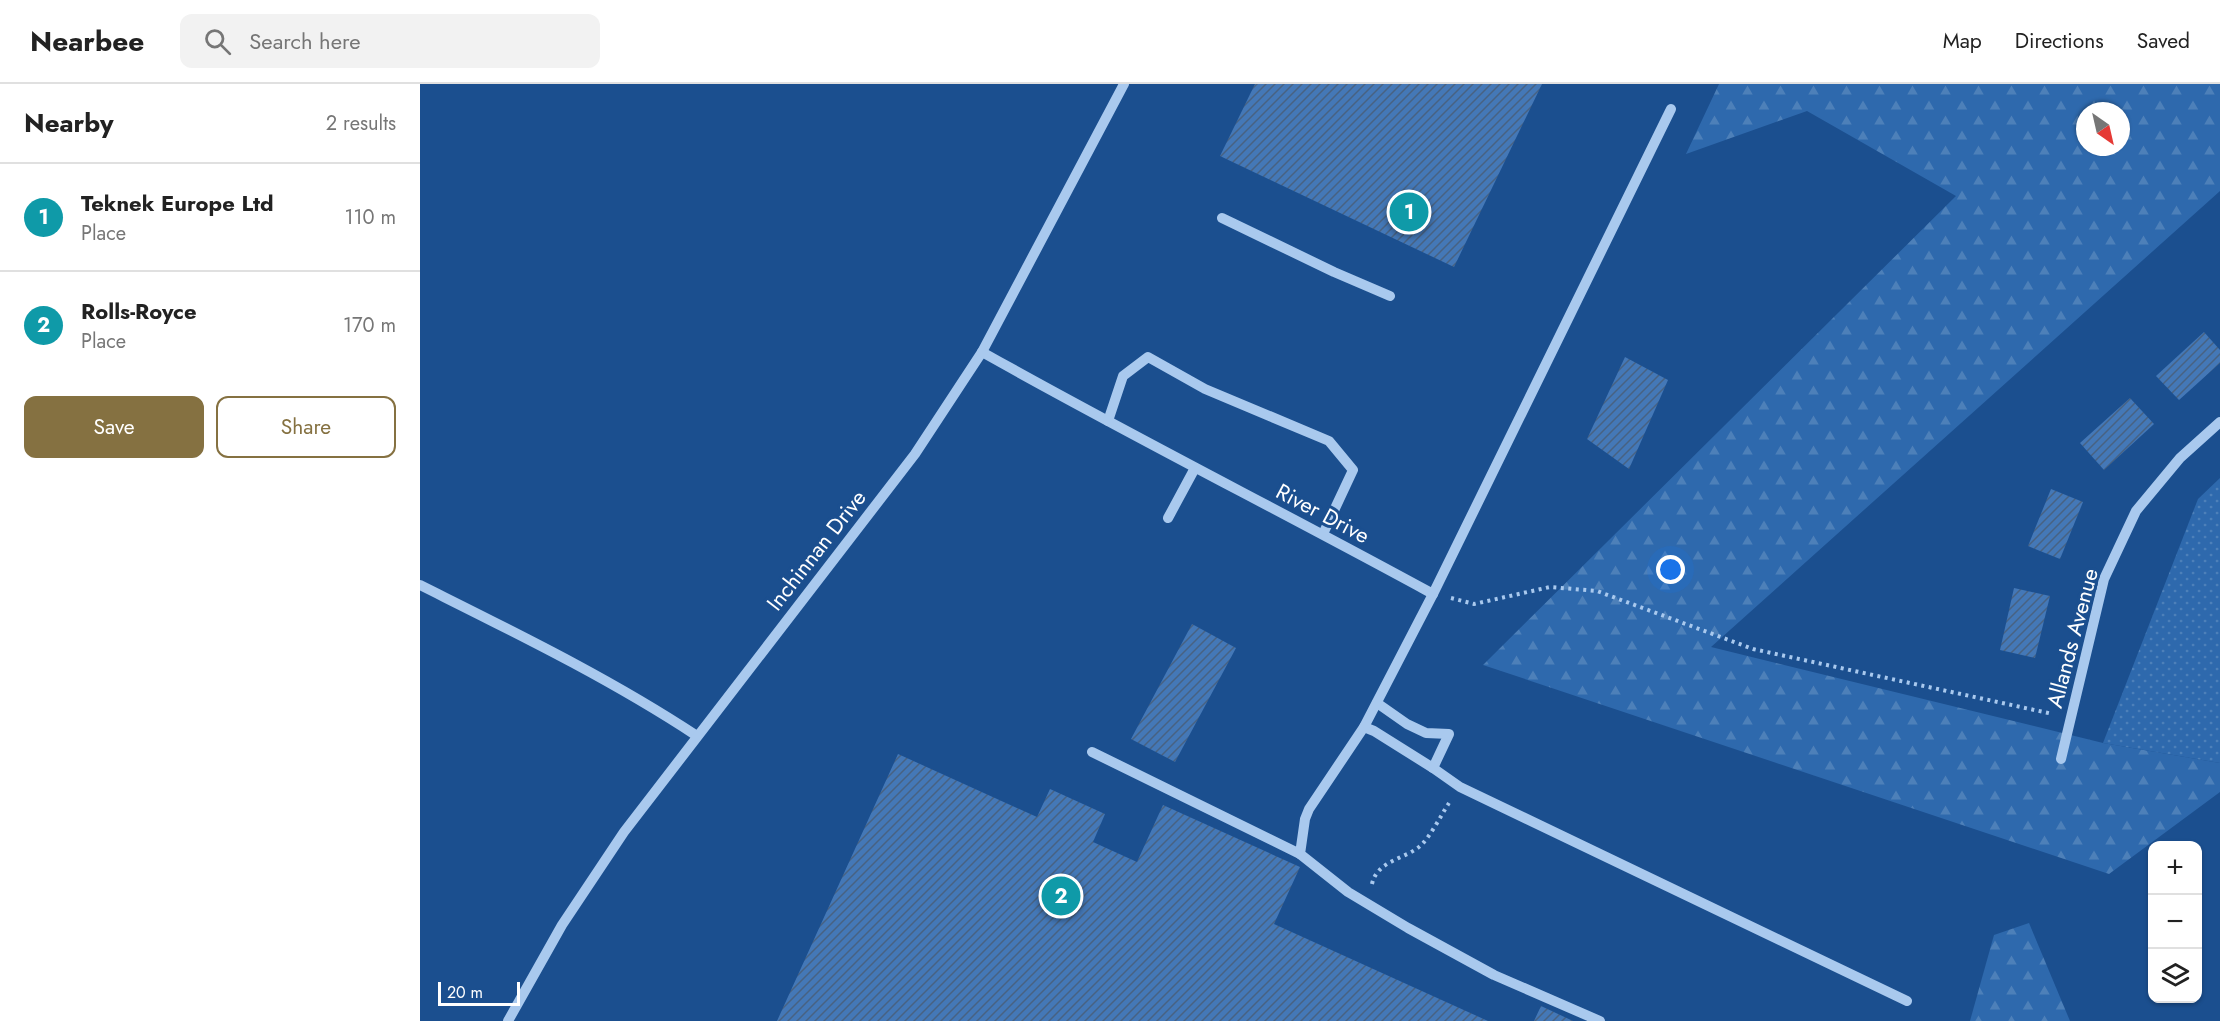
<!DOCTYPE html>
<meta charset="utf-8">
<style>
body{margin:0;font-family:Jost,sans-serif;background:#f2f2f2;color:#222}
.controls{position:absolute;right:18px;bottom:18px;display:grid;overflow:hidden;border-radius:12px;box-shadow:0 2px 4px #0004}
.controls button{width:54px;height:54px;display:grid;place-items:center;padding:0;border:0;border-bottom:2px solid #e0e0e0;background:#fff;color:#222;font:30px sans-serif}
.compass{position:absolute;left:1656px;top:18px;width:54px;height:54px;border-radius:50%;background:#fff;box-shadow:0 2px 4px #0004;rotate:146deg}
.scale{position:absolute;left:18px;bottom:15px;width:82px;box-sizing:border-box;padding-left:6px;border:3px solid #fff;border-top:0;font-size:16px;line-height:21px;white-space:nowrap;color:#fff;-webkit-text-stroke:4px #1b4f8f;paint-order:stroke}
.you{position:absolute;left:1251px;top:486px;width:21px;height:21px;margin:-15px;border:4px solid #fff;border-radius:50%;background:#1a73e8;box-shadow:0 0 0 9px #1a73e833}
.badge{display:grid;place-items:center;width:39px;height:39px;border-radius:50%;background:#857141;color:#fff;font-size:20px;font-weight:700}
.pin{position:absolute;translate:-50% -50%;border:3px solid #fff;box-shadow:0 2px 6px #0006}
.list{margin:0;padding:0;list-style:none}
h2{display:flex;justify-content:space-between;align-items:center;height:78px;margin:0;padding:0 24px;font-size:26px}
h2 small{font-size:20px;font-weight:400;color:#767676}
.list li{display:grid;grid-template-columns:39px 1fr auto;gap:18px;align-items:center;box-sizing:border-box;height:108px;padding:0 24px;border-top:2px solid #e0e0e0}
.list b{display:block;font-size:22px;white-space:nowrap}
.list p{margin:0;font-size:20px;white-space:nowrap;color:#767676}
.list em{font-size:20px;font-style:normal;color:#767676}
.actions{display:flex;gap:12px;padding:18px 24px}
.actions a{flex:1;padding:14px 0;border:2px solid #857141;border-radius:12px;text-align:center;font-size:21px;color:#857141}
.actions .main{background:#857141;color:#fff}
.icon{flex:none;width:33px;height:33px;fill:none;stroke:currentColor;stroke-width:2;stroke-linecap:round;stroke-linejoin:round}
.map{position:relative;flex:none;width:1800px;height:937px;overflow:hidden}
header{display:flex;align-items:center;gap:36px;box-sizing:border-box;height:84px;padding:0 30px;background:#fff;border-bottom:2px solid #e0e0e0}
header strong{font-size:28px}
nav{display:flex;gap:33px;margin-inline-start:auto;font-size:21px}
.search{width:420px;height:54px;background:#f2f2f2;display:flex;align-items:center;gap:15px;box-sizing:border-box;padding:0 21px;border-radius:12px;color:#767676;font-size:22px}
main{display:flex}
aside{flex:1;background:#fff}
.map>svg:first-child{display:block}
</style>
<header>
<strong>Nearbee</strong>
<div class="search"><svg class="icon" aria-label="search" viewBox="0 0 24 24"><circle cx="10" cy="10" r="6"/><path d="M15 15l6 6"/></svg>Search here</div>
<nav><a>Map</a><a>Directions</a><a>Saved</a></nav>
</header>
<main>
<aside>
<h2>Nearby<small>2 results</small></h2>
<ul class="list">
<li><span class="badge" style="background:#0f9aa8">1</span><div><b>Teknek Europe Ltd</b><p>Place</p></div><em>110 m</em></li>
<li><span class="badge" style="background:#0f9aa8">2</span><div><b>Rolls-Royce</b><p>Place</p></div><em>170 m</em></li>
</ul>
<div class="actions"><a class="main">Save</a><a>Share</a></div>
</aside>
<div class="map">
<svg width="1800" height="937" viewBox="0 0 1800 937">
<defs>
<pattern id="forest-firs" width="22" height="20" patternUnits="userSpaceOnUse" patternTransform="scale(1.5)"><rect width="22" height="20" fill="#2e69ad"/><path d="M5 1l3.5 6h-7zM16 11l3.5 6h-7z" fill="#4d80b9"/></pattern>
<pattern id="park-dots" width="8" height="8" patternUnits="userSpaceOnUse" patternTransform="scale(1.5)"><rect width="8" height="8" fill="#2e69ad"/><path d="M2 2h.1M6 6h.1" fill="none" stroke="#4d80b9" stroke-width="1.8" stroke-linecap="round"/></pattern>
<pattern id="building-hatch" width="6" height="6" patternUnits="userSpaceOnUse" patternTransform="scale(1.5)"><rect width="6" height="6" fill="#4478b7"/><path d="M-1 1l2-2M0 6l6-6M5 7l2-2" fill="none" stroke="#486282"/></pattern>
</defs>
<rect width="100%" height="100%" fill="#1b4f8f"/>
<g fill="url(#forest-firs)" fill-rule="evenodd">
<path d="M 1299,0 L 1800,0 L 1800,107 L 1291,563 L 1683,659 L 1800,679 L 1800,708 L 1689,790 L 1063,581 L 1536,112 L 1387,27 L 1266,70 ZM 1665,27 L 1701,27 L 1701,63 L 1665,63 Z"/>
<path d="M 1609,839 L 1650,937 L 1550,937 L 1574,851 Z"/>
</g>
<path fill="url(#park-dots)" d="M 1800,394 L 1800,679 L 1683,659 L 1778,415 Z"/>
<g fill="url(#building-hatch)">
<path d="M 835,0 L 1122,0 L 1034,183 L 800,72 Z"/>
<path d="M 1784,248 L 1800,266 L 1800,279 L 1759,316 L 1736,292 Z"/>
<path d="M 1205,273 L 1248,296 L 1209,385 L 1167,355 Z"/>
<path d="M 1710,314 L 1734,340 L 1684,386 L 1660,359 Z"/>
<path d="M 1631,405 L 1663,418 L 1640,475 L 1608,462 Z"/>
<path d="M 1594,504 L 1630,512 L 1615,574 L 1580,566 Z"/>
<path d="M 772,540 L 816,564 L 755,678 L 711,655 Z"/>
<path d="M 478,670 L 617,733 L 630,705 L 685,730 L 673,758 L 717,778 L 743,721 L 880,783 L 854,840 L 1068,937 L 357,937 Z"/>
<path d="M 1121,922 L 1153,937 L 1114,937 Z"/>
</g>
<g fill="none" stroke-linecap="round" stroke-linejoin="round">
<g stroke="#a9c9ee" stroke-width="4" stroke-dasharray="3 4.5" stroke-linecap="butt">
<path d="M 1031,514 L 1054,520 L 1130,503 L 1177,507 L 1333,565 L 1633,630"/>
<path d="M 952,800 C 957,777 984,775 999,763 C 1010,754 1021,731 1029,719"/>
</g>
<g stroke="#a9c9ee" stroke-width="10">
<path d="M 802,134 L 914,188 L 970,212"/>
<path d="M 562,268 C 711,352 863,428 1013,510"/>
<path d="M 688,337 L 703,292 L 728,273 L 785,305 L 909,357 L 933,386 L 903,450"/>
<path d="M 748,434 L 775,384"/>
<path d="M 0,501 C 94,548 189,594 277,652"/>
<path d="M 957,619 L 987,640 L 1006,649 L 1029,650 L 1013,684"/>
<path d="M 944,643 L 954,647 L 1013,684 L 1040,703 L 1487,917"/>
<path d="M 672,668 L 880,770"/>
<path d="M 1641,675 L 1684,495 L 1716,427 L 1760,374 L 1800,338"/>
<path d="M 88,937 L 142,841 L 204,748 L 495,370 L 562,268 L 704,0"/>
<path d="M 1180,937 L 1074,891 L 988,844 L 928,808 L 880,770 L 885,735 L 889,725 L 944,643 L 1013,510 L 1251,25"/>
</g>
</g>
<g text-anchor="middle" stroke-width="6" stroke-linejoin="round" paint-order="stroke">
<g font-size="22" fill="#fff" stroke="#1b4f8f">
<text transform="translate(903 429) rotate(28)" y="8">River Drive</text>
<text transform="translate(396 466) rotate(-52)" y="8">Inchinnan Drive</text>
<text transform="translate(1652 554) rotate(-75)" y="8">Allands Avenue</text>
</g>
</g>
</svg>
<div class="controls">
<button>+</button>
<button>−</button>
<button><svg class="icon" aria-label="layers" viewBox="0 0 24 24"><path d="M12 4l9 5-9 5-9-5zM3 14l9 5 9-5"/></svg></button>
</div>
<svg class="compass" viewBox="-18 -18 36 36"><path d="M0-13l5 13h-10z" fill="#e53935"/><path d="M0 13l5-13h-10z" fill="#767676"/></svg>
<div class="scale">20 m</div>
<div class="you"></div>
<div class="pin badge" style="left:989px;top:128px;background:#0f9aa8">1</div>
<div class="pin badge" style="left:641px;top:812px;background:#0f9aa8">2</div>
</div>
</main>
